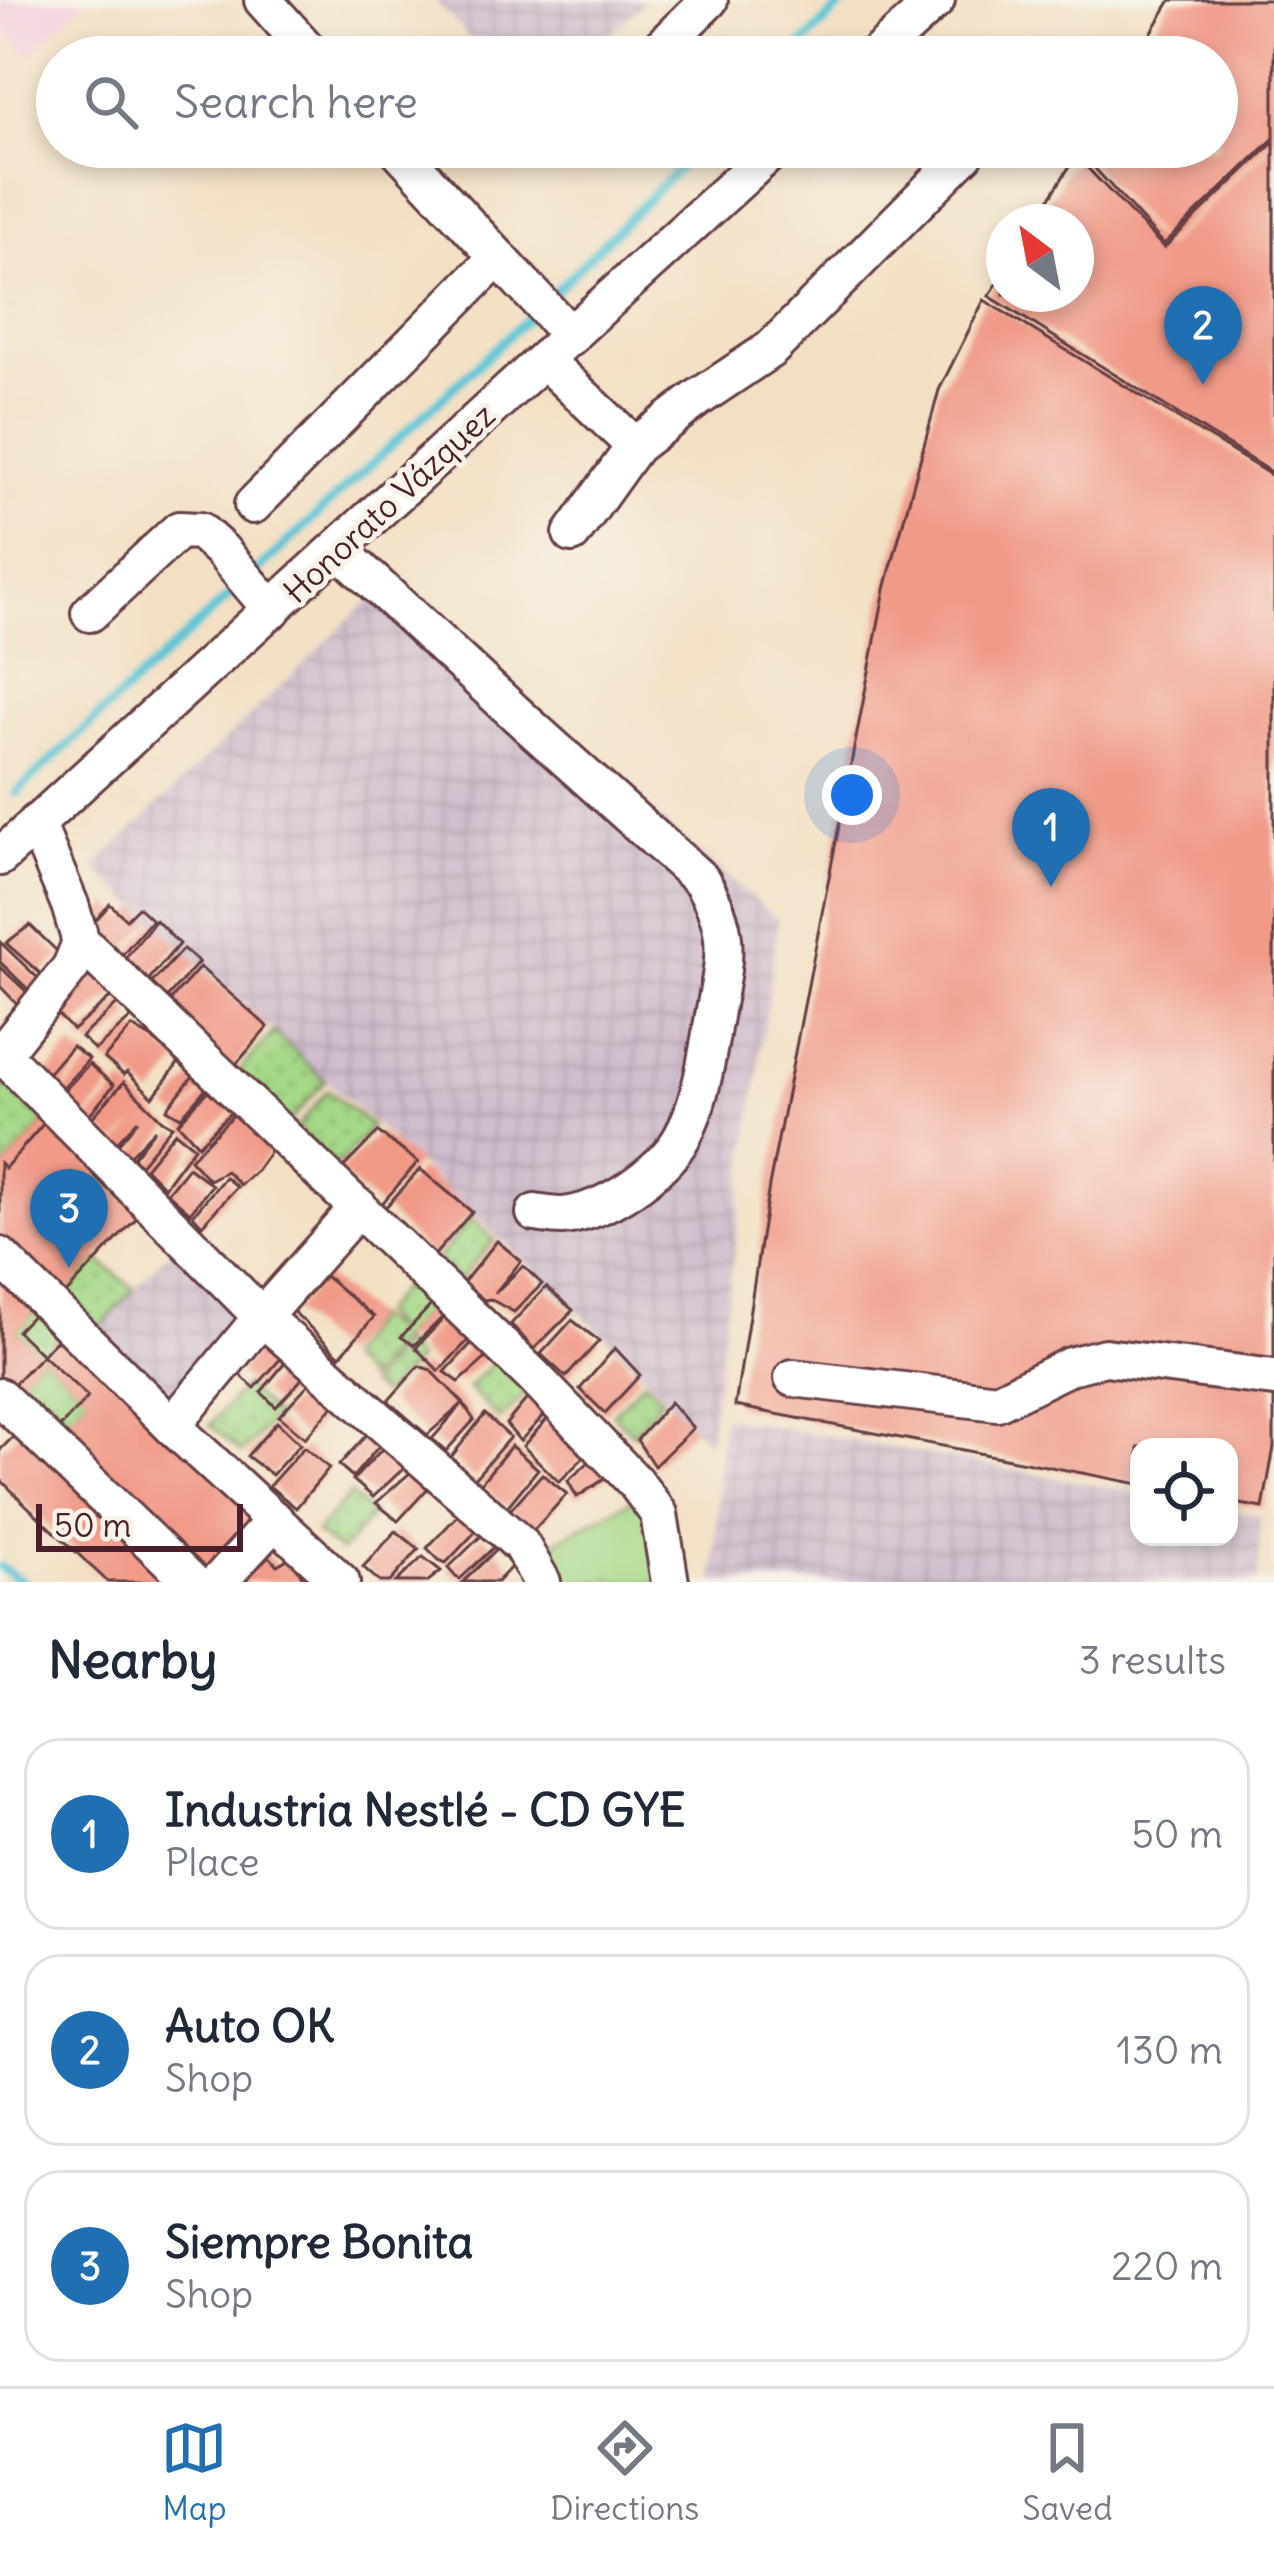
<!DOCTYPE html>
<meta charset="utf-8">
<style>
body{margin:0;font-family:Delius,sans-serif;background:#f2f2f3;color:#1f2937}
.controls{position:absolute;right:36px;bottom:36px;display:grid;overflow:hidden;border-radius:24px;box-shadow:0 6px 18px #0003}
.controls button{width:108px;height:108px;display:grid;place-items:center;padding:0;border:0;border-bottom:3px solid #e0e1e3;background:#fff;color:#1f2937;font:60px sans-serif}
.compass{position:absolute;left:986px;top:204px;width:108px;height:108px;border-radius:50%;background:#fff;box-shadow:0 6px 18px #0003;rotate:328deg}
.scale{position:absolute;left:36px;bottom:30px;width:207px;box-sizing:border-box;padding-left:12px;border:6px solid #4a1f2b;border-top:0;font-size:33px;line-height:42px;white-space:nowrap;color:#4a1f2b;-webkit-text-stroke:9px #f7f3e8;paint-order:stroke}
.you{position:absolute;left:852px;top:795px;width:42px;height:42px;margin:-30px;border:9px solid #fff;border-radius:50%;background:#1a73e8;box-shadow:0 0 0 18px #1a73e833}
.badge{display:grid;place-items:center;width:78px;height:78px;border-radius:50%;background:#1f6fb2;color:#fff;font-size:39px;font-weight:700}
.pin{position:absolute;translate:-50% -99px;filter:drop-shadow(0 3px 6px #0008)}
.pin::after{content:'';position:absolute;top:63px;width:42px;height:36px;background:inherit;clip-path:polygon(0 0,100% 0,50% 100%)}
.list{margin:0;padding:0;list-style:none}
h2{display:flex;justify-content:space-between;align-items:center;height:156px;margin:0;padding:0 48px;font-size:51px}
h2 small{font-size:39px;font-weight:400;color:#747a83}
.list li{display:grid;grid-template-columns:78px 1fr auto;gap:36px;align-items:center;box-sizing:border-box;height:192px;margin:0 24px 24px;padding:0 24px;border:3px solid #e0e1e3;border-radius:36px}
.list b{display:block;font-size:45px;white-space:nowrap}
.list p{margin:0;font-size:39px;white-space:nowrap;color:#747a83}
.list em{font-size:39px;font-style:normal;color:#747a83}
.icon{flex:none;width:66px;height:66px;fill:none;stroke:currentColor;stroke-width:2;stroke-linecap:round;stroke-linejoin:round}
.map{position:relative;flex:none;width:1274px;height:1582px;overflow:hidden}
.search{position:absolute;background:#fff;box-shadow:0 6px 18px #0003;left:36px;right:36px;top:36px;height:132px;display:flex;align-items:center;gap:30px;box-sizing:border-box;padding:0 42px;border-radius:66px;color:#747a83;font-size:45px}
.sheet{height:804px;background:#fff}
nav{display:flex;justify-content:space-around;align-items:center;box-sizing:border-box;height:168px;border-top:3px solid #e0e1e3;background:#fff;font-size:33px;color:#747a83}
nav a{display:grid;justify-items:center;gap:6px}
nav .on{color:#1f6fb2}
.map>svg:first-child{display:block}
</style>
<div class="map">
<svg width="1274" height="1582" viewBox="0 0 1274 1582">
<defs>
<pattern id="industrial-grid" width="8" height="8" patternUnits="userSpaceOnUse" patternTransform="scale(3)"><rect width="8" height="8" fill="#d0bdcd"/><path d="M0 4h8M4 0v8" fill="none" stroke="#b4a2b0"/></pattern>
<pattern id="grass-dots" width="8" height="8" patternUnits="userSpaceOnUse" patternTransform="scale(3)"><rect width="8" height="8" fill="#a5d887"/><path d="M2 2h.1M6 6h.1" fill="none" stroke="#90b975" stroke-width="1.8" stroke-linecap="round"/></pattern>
</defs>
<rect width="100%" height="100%" fill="#f7f3e8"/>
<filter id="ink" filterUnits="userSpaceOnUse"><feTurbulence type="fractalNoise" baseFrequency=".00833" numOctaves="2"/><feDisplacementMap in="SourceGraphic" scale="24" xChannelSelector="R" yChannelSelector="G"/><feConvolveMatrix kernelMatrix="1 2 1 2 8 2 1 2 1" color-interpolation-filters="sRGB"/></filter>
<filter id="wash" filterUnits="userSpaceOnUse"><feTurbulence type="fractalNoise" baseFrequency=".004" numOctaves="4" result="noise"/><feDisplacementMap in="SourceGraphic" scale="48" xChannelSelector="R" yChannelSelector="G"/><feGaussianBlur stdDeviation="2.7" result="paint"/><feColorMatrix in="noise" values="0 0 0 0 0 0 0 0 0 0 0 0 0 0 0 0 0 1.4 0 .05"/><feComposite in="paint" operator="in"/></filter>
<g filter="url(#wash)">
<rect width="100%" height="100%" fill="#f3e0c4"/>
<path fill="#f4cfdd" d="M 0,0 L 86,0 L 30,55 L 0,25 Z"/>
<g fill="url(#industrial-grid)">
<path d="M 434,0 L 646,0 L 586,57 L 487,57 Z"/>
<path d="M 384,586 L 778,920 L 708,1443 L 624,1353 L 94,867 Z"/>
<path d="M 175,1244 L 251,1317 L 172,1402 L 98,1330 Z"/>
<path d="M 722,1417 L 1139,1493 L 1139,1537 L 1229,1537 L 1229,1510 L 1260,1515 L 1258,1582 L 714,1582 Z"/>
</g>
<g fill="url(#grass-dots)" stroke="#787c59" stroke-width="3">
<path d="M 274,1032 L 325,1081 L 288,1124 L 238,1072 Z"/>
<path d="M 0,1080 L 45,1122 L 5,1168 L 0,1163 Z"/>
<path d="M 328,1090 L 371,1126 L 337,1166 L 297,1127 Z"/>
<path d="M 471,1219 L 494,1240 L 458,1281 L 436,1260 Z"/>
<path d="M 98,1260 L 134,1289 L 98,1330 L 63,1297 Z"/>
<path d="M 413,1274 L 439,1296 L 401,1337 L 367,1381 L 345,1358 L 374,1317 L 395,1332 L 380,1313 Z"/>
<path d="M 45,1302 L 68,1327 L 42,1355 L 88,1397 L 50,1438 L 5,1393 L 41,1355 L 17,1331 Z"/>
<path d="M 402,1343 L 417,1360 L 382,1395 L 369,1385 Z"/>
<path d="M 500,1355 L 532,1387 L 500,1420 L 468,1388 Z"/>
<path d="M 644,1380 L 662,1398 L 633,1434 L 613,1414 Z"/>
<path d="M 245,1385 L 275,1416 L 242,1453 L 210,1425 Z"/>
<path d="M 350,1494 L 372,1515 L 341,1552 L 316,1533 Z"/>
</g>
<path fill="#a5d887" stroke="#787c59" stroke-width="3" d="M 634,1499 L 653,1514 L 663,1582 L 614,1582 L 611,1578 L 599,1582 L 560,1582 L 543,1548 Z"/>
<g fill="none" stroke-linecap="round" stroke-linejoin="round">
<g stroke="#5ac5d5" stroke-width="9">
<path d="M 790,57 L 847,0"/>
<path d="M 547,299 L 700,147"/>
<path d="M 254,574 L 535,311"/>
<path d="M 16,793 L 241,585"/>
<path d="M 0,1567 L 23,1582"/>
</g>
</g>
<g id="blocks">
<g fill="#f19a88">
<path d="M 1171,0 L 1274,0 L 1274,138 L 1164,244 L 1079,151 L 1081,147 L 1217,147 L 1217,57 L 1137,57 Z"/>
<path d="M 1274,142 L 1274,474 L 989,296 L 1004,273 L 1004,294 L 1076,294 L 1076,222 L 1035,222 L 1076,156 L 1164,248 Z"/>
<path d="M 984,300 L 1274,477 L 1274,1447 L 1263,1508 L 1229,1502 L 1229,1447 L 1139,1447 L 1139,1484 L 735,1406 L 769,1186 L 885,589 L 939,390 Z"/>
<path d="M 110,904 L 126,919 L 138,907 L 152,920 L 120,957 L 86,931 Z"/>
<path d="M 156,920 L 179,944 L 145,984 L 122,962 Z"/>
<path d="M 30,925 L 62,956 L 41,974 L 6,943 Z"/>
<path d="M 0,942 L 43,983 L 32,993 L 0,962 Z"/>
<path d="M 183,949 L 199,962 L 164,1001 L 149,986 Z"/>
<path d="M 86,962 L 116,993 L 73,1030 L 47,1004 Z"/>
<path d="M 0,967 L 30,995 L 20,1007 L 0,986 Z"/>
<path d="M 200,967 L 268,1027 L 232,1069 L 167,1004 Z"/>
<path d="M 122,1000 L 131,1018 L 95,1050 L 81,1037 Z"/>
<path d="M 132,1027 L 154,1040 L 180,1061 L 153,1097 L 127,1072 L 124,1075 L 104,1058 Z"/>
<path d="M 72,1046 L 89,1059 L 58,1093 L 44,1078 Z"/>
<path d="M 89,1064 L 114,1085 L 87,1118 L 64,1091 Z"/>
<path d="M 196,1072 L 208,1086 L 181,1117 L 167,1109 Z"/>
<path d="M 124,1082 L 162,1120 L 172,1126 L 139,1166 L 133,1157 L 155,1129 L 130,1155 L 118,1144 L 138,1120 L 116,1143 L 90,1120 Z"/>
<path d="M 213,1085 L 237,1106 L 198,1145 L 178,1123 Z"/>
<path d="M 239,1109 L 273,1147 L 256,1171 L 240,1185 L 226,1171 L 209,1180 L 190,1159 Z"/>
<path d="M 45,1122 L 144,1210 L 63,1297 L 0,1238 L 0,1163 L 5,1168 Z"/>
<path d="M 175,1132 L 194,1147 L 164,1187 L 145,1168 Z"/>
<path d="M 378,1132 L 418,1162 L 379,1207 L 339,1172 Z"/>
<path d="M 188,1167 L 212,1185 L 190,1213 L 167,1193 Z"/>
<path d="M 420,1169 L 472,1212 L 432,1258 L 384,1209 Z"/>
<path d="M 225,1177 L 237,1187 L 202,1225 L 193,1215 Z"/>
<path d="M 497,1241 L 521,1261 L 495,1293 L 523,1266 L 542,1284 L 514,1312 L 490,1299 L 484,1300 L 463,1283 Z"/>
<path d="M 0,1259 L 45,1302 L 17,1331 L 42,1355 L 68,1327 L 271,1520 L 213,1582 L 50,1438 L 88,1397 L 42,1355 L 5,1393 L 0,1389 Z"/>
<path d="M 325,1276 L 374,1317 L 340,1356 L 293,1311 Z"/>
<path d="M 546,1287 L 573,1310 L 534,1349 L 511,1324 Z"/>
<path d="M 435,1301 L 448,1312 L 414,1345 L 401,1337 Z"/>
<path d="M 454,1307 L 477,1331 L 439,1371 L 416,1348 Z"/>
<path d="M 572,1320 L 599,1341 L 566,1377 L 541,1354 Z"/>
<path d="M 479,1335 L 494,1351 L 459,1382 L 445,1372 Z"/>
<path d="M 265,1343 L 282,1357 L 255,1388 L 238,1373 Z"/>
<path d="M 615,1348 L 640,1375 L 605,1413 L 580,1389 Z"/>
<path d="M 289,1358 L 309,1371 L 276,1407 L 261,1392 Z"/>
<path d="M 419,1366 L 431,1370 L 463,1403 L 474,1420 L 446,1451 L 432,1439 L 463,1403 L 427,1435 L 388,1401 Z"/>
<path d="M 315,1377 L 340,1398 L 305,1438 L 279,1416 Z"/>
<path d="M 535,1389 L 553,1406 L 520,1441 L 506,1424 Z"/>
<path d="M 670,1402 L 693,1428 L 654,1466 L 637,1440 Z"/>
<path d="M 557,1408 L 598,1443 L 559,1482 L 523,1446 Z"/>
<path d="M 485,1414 L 510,1437 L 474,1479 L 451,1457 Z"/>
<path d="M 277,1422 L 300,1444 L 272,1475 L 247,1456 Z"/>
<path d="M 23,1427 L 181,1582 L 108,1582 L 25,1504 L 0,1479 L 0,1450 Z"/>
<path d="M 369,1432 L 384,1440 L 353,1477 L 339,1465 Z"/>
<path d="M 386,1445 L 407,1465 L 373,1497 L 353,1480 Z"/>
<path d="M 511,1446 L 538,1469 L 507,1507 L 480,1484 Z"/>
<path d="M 304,1447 L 329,1468 L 296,1508 L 269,1486 Z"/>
<path d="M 600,1452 L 615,1472 L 577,1497 L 568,1481 Z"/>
<path d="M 411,1472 L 429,1487 L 398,1521 L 376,1503 Z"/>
<path d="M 542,1474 L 567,1494 L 532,1532 L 510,1510 Z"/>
<path d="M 460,1513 L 479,1528 L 446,1563 L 439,1560 L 427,1548 Z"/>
<path d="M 396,1531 L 419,1549 L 390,1582 L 380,1582 L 363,1567 Z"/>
<path d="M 482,1535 L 495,1546 L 460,1579 L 456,1577 L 448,1568 Z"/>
<path d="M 497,1549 L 512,1566 L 497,1582 L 463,1582 Z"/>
<path d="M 265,1552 L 277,1565 L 291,1557 L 305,1582 L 234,1582 Z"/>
<path d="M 423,1557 L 441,1571 L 427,1582 L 396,1582 Z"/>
</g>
</g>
</g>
<g filter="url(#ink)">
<use href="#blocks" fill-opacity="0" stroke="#633c42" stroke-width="3"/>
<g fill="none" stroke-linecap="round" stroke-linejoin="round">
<defs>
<g id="minor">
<path d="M 263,0 L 314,57"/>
<path d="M 651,57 L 709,0"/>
<path d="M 874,57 L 936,0"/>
<path d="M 396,147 L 571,336"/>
<path d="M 544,360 L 635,446 L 572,534"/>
<path d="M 635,446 L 698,398 L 771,349 L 965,154"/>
<path d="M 253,505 L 497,258"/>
<path d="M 339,550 L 525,722 L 701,880 C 735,936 723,961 713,1022 C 707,1057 700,1105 682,1137 C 663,1172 602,1214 562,1216 C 553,1216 543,1214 535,1213"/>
<path d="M 90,613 L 179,530 L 200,531 L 221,550 L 272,610"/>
<path d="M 36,823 L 70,905 L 81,942 L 532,1375 L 635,1482 L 659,1514 L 670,1582"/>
<path d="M 0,857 L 776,147"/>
<path d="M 2,1054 L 262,1317 L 521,1545 L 542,1582"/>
<path d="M 0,1056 L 71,967 L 81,942"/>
<path d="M 0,1256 L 172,1426 L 341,1582"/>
<path d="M 793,1378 L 997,1402 L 1070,1366 L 1105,1357 L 1274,1378"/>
<path d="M 0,1397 L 192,1582"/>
<path d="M 172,1426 L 262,1317 L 359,1207"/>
<path d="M 218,1582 L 275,1520"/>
</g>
</defs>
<use href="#minor" stroke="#633c42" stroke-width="42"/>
<use href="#minor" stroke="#fff" stroke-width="36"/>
</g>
</g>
<g text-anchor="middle" stroke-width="10" stroke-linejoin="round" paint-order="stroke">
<g font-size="33" fill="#4a1f2b" stroke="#f7f3e8">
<text transform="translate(389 503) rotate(-43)" y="12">Honorato Vázquez</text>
</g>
</g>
</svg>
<div class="controls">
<button><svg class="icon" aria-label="locate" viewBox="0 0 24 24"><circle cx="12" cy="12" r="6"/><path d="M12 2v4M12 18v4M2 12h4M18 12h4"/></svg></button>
</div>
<svg class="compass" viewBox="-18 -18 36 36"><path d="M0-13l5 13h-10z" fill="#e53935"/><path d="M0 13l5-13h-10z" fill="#747a83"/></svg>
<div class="scale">50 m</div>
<div class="you"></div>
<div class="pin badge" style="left:1051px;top:887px">1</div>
<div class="pin badge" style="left:1203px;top:385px">2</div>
<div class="pin badge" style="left:69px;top:1268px">3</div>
<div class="search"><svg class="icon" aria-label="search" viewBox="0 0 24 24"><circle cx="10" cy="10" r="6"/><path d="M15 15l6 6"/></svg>Search here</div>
</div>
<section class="sheet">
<h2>Nearby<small>3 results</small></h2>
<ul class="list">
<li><span class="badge">1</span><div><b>Industria Nestlé - CD GYE</b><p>Place</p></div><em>50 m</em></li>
<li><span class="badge">2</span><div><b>Auto OK</b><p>Shop</p></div><em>130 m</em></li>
<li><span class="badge">3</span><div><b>Siempre Bonita</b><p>Shop</p></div><em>220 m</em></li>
</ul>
</section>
<nav>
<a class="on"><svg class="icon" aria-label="map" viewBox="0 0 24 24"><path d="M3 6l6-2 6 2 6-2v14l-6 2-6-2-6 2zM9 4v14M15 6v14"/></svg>Map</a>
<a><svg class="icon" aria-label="directions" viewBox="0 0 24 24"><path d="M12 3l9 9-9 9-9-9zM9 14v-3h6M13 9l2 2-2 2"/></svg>Directions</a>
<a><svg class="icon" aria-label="saved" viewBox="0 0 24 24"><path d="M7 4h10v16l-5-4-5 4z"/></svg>Saved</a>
</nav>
